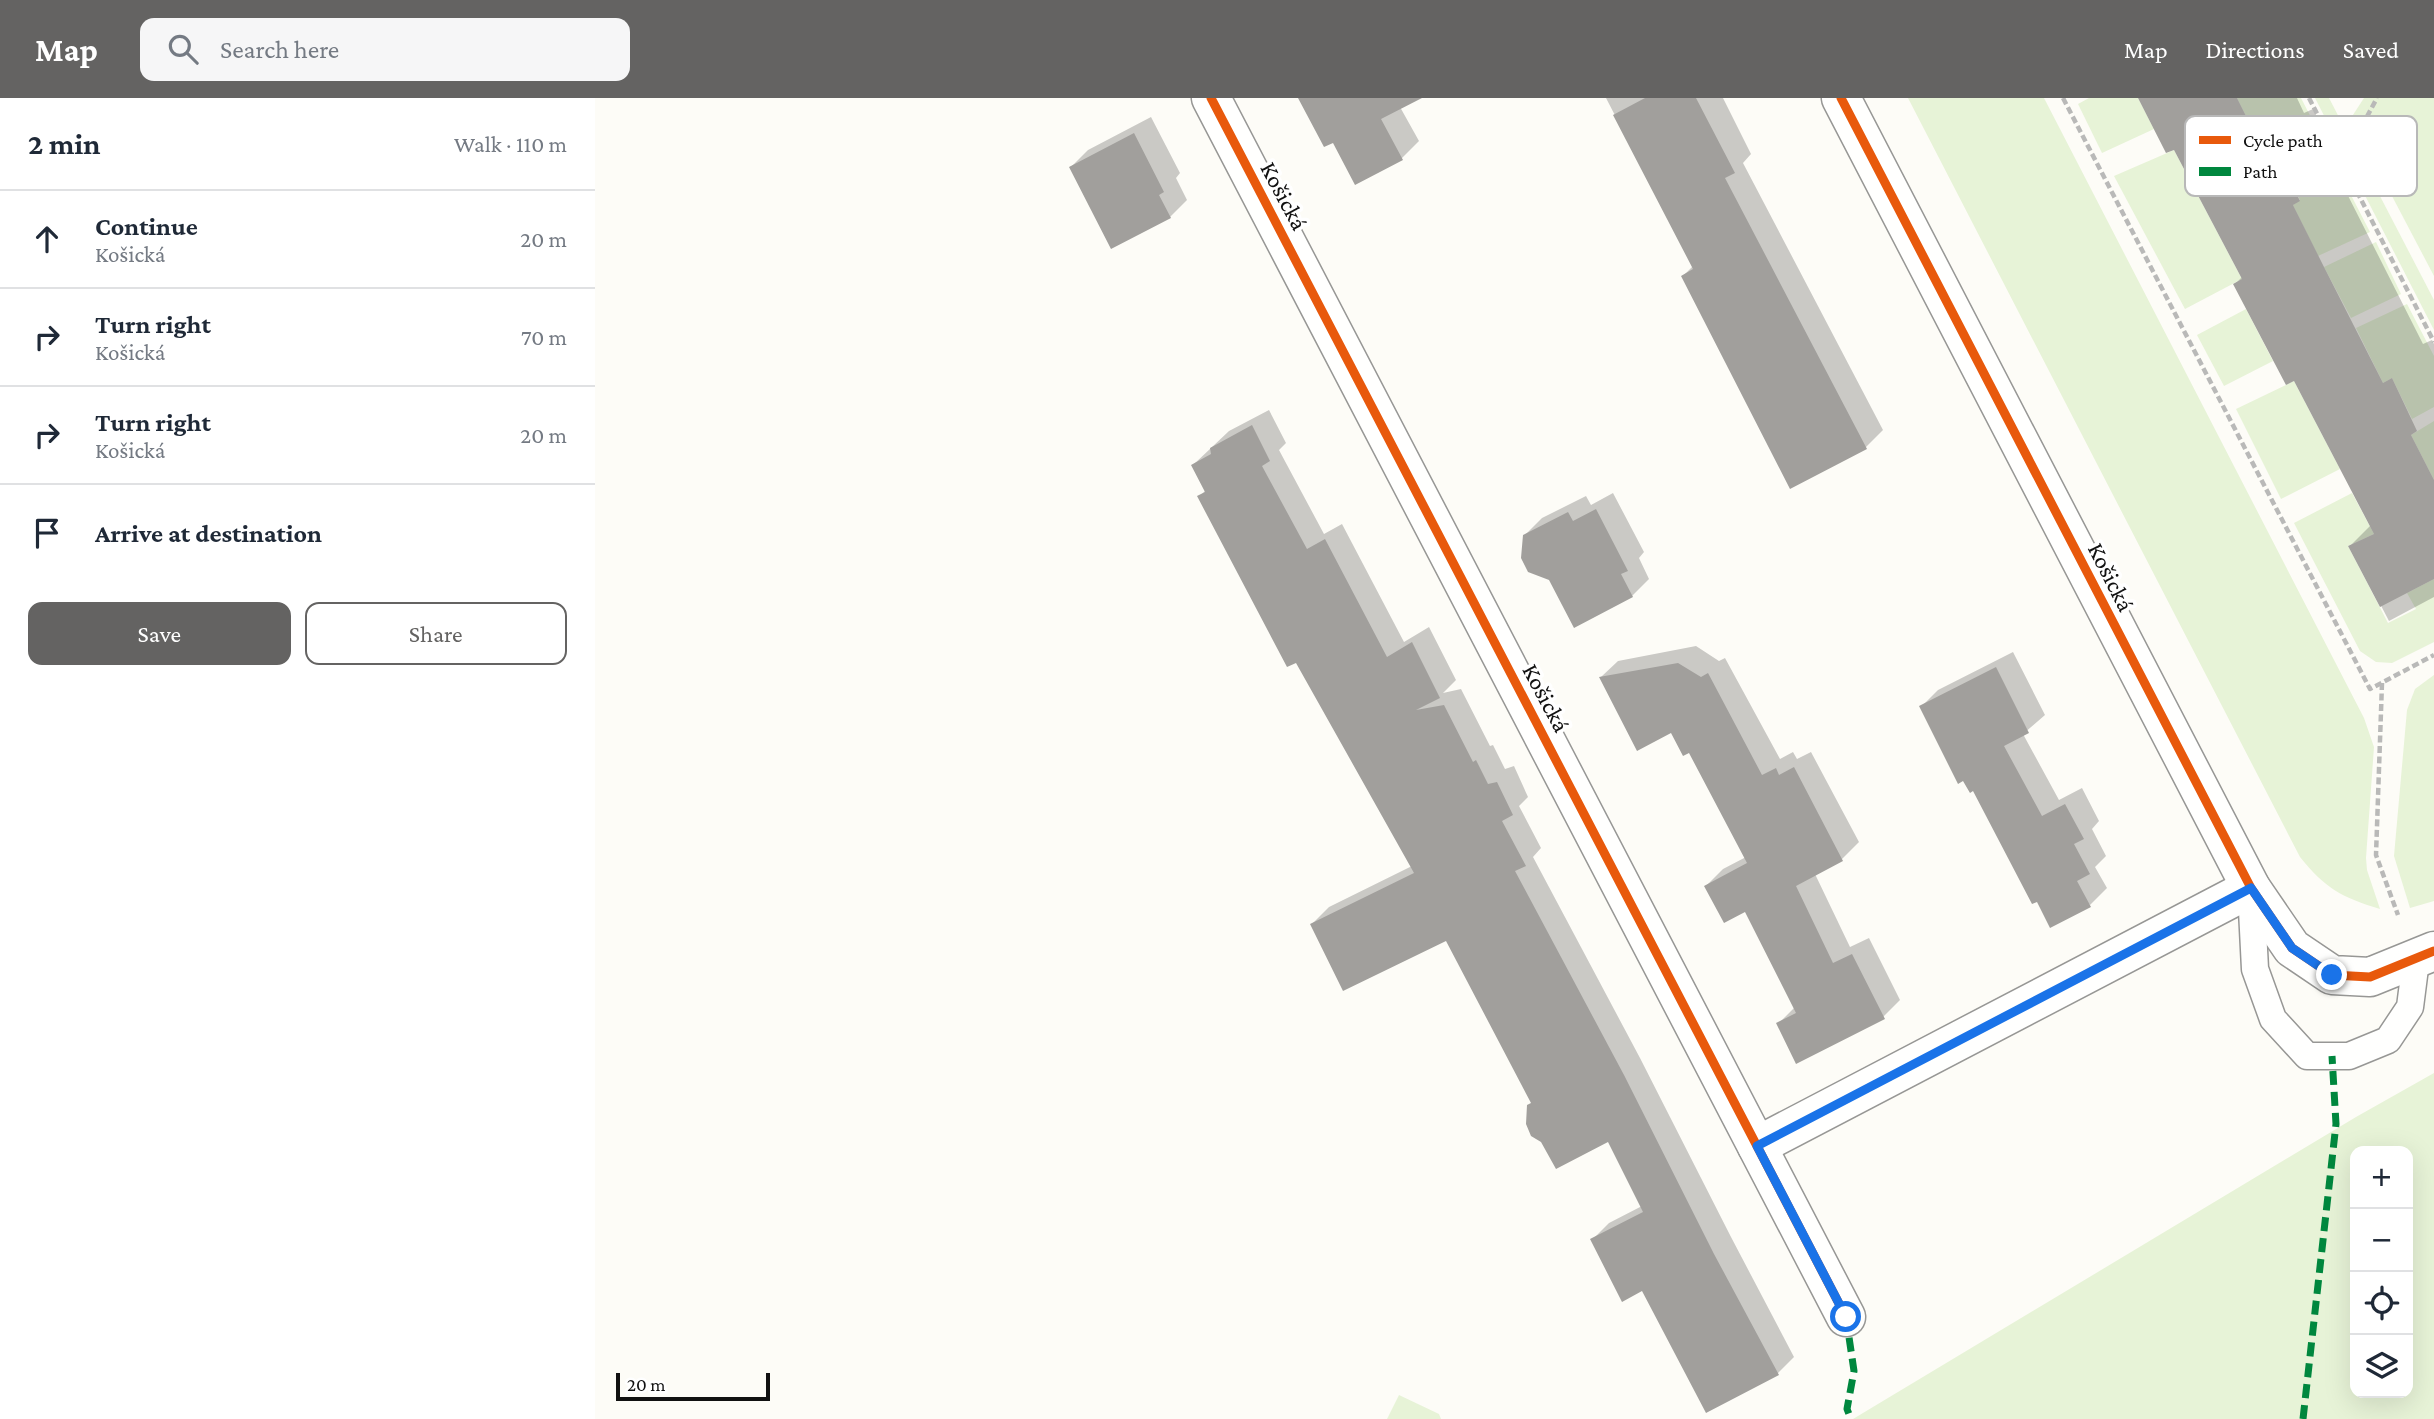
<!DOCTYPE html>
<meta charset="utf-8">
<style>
body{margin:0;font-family:"Crimson Pro",serif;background:#f6f6f7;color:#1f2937}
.controls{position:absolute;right:21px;bottom:21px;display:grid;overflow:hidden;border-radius:14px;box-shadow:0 7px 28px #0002}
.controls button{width:63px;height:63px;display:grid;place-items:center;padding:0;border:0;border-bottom:2px solid #e0e1e3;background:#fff;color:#1f2937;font:35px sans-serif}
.scale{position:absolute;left:21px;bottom:18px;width:154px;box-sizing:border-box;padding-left:7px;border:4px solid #111;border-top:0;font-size:19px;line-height:24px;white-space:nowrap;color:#111;-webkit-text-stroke:5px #fff;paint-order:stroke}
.stop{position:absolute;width:21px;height:21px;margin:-16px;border:5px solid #1a73e8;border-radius:50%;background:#fff}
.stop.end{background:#1a73e8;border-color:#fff;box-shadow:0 2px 7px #0008}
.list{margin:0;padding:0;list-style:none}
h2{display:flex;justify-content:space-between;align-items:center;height:91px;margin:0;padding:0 28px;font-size:30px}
h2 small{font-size:23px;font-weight:400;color:#747a83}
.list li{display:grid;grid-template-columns:46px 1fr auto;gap:21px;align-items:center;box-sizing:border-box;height:98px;padding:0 28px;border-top:2px solid #e0e1e3}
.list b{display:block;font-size:26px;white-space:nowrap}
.list p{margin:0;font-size:23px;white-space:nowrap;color:#747a83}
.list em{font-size:23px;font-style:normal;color:#747a83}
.actions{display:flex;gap:14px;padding:21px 28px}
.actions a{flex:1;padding:16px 0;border:2px solid #646362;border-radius:14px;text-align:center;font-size:24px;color:#646362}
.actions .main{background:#646362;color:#fff}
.icon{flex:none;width:38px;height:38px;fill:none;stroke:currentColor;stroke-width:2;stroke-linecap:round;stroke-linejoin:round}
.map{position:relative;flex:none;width:1839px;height:1321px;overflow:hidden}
header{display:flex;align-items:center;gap:42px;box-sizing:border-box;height:98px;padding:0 35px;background:#646362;color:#fff}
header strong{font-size:33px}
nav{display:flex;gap:38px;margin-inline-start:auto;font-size:24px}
.search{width:490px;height:63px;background:#f6f6f7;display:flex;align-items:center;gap:18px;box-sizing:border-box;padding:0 24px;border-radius:14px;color:#747a83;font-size:26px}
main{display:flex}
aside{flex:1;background:#fff}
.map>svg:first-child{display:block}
</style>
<header>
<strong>Map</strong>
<div class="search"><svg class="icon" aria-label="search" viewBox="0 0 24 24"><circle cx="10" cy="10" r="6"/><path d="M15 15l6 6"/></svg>Search here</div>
<nav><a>Map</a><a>Directions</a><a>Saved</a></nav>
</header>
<main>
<aside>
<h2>2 min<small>Walk · 110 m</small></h2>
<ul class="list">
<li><svg class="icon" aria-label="ahead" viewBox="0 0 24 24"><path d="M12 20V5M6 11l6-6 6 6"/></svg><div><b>Continue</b><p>Košická</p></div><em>20 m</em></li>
<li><svg class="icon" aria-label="right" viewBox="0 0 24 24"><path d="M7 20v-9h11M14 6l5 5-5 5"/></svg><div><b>Turn right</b><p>Košická</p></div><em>70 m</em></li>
<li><svg class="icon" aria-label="right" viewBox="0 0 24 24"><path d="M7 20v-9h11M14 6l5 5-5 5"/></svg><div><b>Turn right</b><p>Košická</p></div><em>20 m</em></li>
<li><svg class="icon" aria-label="arrive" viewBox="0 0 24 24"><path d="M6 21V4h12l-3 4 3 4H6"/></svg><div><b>Arrive at destination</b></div></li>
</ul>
<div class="actions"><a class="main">Save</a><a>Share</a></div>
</aside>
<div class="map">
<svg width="1839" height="1321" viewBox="0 0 1839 1321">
<rect width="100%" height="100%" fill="#fdfcf7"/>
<g fill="#e7f3d7" fill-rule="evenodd">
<path d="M 1313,0 L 1449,0 L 1769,620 L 1779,649 L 1771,760 L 1772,772 L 1785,811 C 1746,799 1731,791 1705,759 Z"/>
<path d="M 1494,0 L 1543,0 L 1559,31 L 1507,55 L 1483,6 Z"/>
<path d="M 1642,0 L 1706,0 L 1775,134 L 1723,158 L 1698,107 L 1705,102 L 1678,50 L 1669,54 Z"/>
<path d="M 1720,0 L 1734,0 L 1839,202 L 1839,232 Z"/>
<path d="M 1769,0 L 1839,0 L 1839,178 L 1756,20 Z"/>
<path d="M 1579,52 L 1647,181 L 1590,211 L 1519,78 Z"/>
<path d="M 1781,144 L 1806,196 L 1756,220 L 1729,169 Z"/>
<path d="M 1812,206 L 1839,258 L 1839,309 L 1817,321 L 1797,280 L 1788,285 L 1761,230 Z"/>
<path d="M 1651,211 L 1678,263 L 1629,288 L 1602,237 Z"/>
<path d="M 1699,283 L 1745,371 L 1686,401 L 1641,311 Z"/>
<path d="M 1839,323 L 1839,382 L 1816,337 Z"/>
<path d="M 1757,395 L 1779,436 L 1753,448 L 1793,525 L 1821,511 L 1812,495 L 1839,481 L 1839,544 L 1797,565 L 1781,564 L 1765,553 L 1699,425 Z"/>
<path d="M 1839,577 L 1839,803 L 1815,810 L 1799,758 L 1812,612 L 1820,591 Z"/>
<path d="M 1839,975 L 1839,1321 L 1258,1321 L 1761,1019 ZM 1760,1053 L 1813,1053 L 1813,1295 L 1760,1295 Z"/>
<path d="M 804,1297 L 844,1316 L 846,1321 L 792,1321 Z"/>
</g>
<g fill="#0003">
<path d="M 711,0 L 800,0 L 824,43 L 807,60 L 761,85 L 739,42 Z"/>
<path d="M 1011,0 L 1128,0 L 1156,56 L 1148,65 L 1288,332 L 1271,349 L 1196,388 L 1088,178 L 1098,168 Z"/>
<path d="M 1544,0 L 1702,0 L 1709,15 L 1718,11 L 1744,61 L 1738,68 L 1828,246 L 1837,242 L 1839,246 L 1839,499 L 1794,523 L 1755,448 L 1776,427 L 1700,281 L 1640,186 L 1647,179 L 1580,50 Z"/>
<path d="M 556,19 L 585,75 L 581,80 L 592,102 L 575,119 L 476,69 L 493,52 Z"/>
<path d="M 674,312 L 691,345 L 684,352 L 729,436 L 747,426 L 809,544 L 834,529 L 861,582 L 848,595 L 866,591 L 895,648 L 898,647 L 910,671 L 919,668 L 933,699 L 924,708 L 946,750 L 938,759 L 1045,960 L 1136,1139 L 1199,1259 L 1182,1276 L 1048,1191 L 997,1142 L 1014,1125 L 1047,1108 L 1013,1042 L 937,1004 L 852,841 L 717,826 L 734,809 L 817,768 L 701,563 L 605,398 L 611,392 L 598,367 L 634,333 Z"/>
<path d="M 1018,395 L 1049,454 L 1044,460 L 1054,481 L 1037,498 L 956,481 L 929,438 L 947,420 L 991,398 L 996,407 Z"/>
<path d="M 1101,548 L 1124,563 L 1130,560 L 1185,661 L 1198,654 L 1202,661 L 1216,654 L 1264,744 L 1247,761 L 1220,776 L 1255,849 L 1274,840 L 1305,902 L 1288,919 L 1183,926 L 1200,909 L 1151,812 L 1111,788 L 1128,771 L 1151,759 L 1095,653 L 1076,633 L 1006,579 L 1023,563 Z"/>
<path d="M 1418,554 L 1450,617 L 1428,636 L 1464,702 L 1487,690 L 1504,723 L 1497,731 L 1511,758 L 1500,769 L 1512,790 L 1495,807 L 1379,691 L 1326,609 L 1343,592 Z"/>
</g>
<g fill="#a19f9c">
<path d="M 703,0 L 827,0 L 786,21 L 808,62 L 760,87 L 738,45 L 729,49 Z"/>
<path d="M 1050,0 L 1101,0 L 1140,75 L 1130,80 L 1272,351 L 1195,391 L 1086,178 L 1098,171 L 1018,17 Z"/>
<path d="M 1543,0 L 1642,0 L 1669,54 L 1678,50 L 1705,103 L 1698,107 L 1729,169 L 1788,285 L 1797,280 L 1822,333 L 1816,337 L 1839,382 L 1839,481 L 1785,509 L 1753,448 L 1779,436 L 1699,283 L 1691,287 L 1638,186 L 1647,181 L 1579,52 L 1571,55 Z"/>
<path d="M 539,35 L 569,94 L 564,97 L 576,120 L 516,151 L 474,69 Z"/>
<path d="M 657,327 L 675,363 L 667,368 L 712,451 L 730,441 L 792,559 L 817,544 L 845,600 L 821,612 L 849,607 L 878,664 L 881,662 L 893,686 L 902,684 L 918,717 L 907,723 L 931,768 L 920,773 L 1029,977 L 1119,1156 L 1184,1277 L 1111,1315 L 1047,1193 L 1027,1204 L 995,1141 L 1048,1114 L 1013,1044 L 961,1071 L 946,1044 L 936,1038 L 931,1026 L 932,1007 L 936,1005 L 851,843 L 748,893 L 715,826 L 819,775 L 701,565 L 692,569 L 602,398 L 610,394 L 596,367 L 616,356 L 615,350 Z"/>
<path d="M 1001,411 L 1033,473 L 1026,476 L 1038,499 L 979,530 L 954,482 L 933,474 L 926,460 L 928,437 L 973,414 L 978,423 Z"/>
<path d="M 1083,565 L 1106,579 L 1113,575 L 1167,677 L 1181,670 L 1184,677 L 1199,669 L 1248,763 L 1201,788 L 1238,865 L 1257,856 L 1290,921 L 1201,966 L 1181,925 L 1201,915 L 1150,814 L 1129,825 L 1109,788 L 1152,765 L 1094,655 L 1088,658 L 1076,635 L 1042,653 L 1004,579 Z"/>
<path d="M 1401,569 L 1434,635 L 1409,648 L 1447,718 L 1470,706 L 1489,741 L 1479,746 L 1495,776 L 1482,783 L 1496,809 L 1455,830 L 1442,804 L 1437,806 L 1378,693 L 1375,695 L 1368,683 L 1363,686 L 1324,608 Z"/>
</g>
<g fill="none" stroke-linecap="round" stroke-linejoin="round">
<defs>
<path id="service" d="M 1656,792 L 1660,871 L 1678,921 L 1712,958 L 1754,958 L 1793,942 L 1815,909 L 1821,862"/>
<g id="minor">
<path d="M 616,0 L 1251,1219"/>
<path d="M 1246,0 L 1656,790 L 1697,850 L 1737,877 L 1775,879 L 1839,853"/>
<path d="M 1162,1048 L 1656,790"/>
</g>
</defs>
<use href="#service" stroke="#979795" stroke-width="29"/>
<use href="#minor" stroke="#979795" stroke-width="41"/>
<g stroke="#b9b9b8" stroke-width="4.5" stroke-dasharray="7 3.5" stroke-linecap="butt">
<path d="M 1468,0 L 1775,591 L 1839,557"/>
<path d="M 1714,0 L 1839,244"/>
<path d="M 1747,65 L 1782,0"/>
<path d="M 1787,585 L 1781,757 L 1803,817"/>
</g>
<use href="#service" stroke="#fffffe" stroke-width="26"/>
<use href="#minor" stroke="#fffffe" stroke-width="38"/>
<g stroke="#00873e" stroke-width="7" stroke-dasharray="14 7" stroke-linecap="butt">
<path d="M 1251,1219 L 1259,1273 L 1252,1311 L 1256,1321"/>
<path d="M 1708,1321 L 1741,1026 L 1737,958"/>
</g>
<defs>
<g id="cycleway">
<path d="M 616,0 L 1251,1219"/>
<path d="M 1246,0 L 1656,790 L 1697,850 L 1737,877 L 1775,879 L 1839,853"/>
</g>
</defs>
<use href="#cycleway" stroke="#fff" stroke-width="13"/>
<use href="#cycleway" stroke="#e8590c" stroke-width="9"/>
</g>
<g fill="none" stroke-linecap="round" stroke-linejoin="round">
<path stroke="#1a73e8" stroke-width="9" d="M 1251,1219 L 1162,1048 L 1656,790 L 1697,850 L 1737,877"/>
</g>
<g text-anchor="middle" stroke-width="7" stroke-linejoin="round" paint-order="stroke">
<g font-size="24" fill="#111" stroke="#fff">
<text transform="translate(689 98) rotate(62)" y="8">Košická</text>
<text transform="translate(1516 479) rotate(63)" y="8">Košická</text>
<text transform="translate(951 600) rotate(62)" y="8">Košická</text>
</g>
</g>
<rect x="1590" y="18" width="232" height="80" rx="10" fill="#fff" stroke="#b8b8b8" stroke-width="2"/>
<rect x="1604" y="38" width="32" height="8" fill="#e8590c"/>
<rect x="1604" y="69" width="32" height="9" fill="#00873e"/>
<g font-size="19" fill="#111">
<text x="1648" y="49">Cycle path</text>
<text x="1648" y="80">Path</text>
</g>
</svg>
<div class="controls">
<button>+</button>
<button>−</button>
<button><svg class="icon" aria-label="locate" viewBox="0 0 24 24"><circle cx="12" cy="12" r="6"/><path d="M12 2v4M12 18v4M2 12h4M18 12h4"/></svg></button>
<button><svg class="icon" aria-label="layers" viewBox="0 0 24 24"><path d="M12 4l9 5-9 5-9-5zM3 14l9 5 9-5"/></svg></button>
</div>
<div class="scale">20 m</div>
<div class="stop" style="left:1251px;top:1219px"></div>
<div class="stop end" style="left:1737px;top:877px"></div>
</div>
</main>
